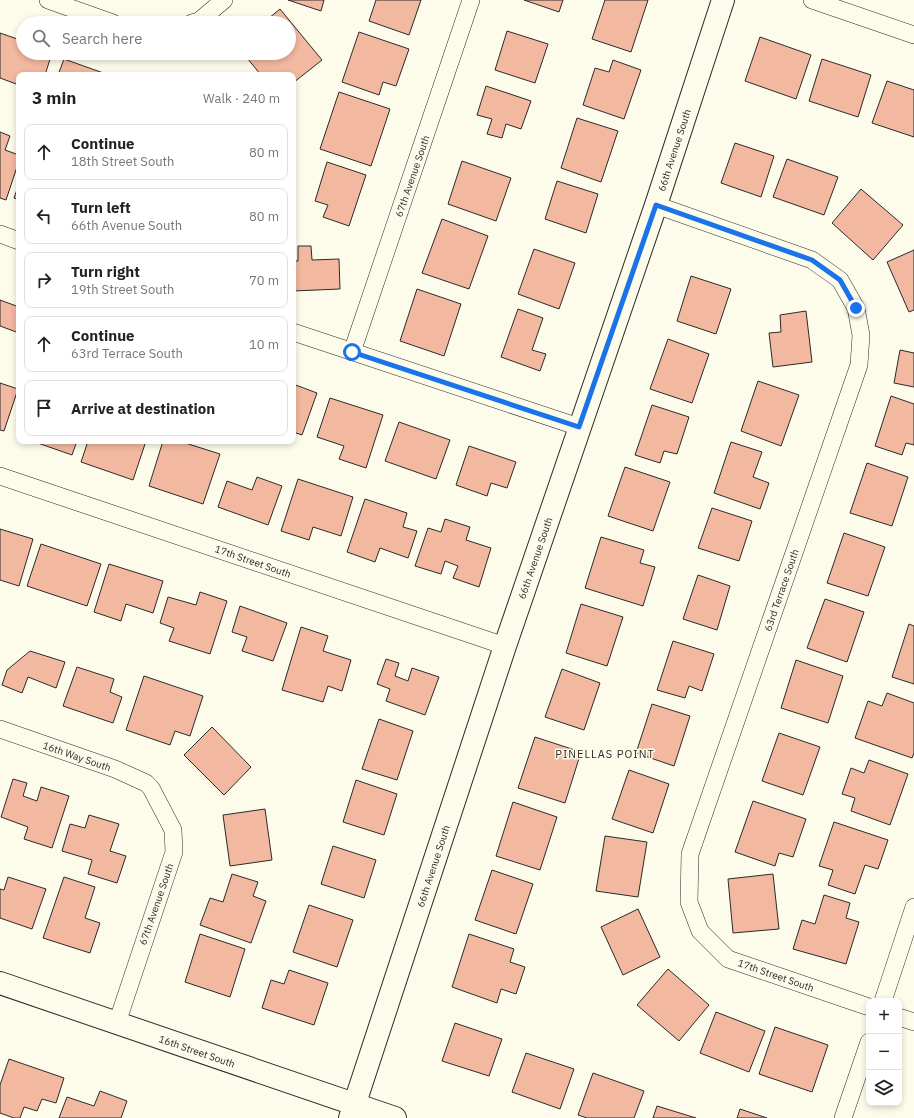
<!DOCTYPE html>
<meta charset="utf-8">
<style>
body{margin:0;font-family:"IBM Plex Sans",sans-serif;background:#f2f2f2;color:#222}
.controls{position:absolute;right:12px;bottom:12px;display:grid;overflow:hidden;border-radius:8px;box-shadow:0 2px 6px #0003}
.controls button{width:36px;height:36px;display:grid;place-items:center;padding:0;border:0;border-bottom:1px solid #e0e0e0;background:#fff;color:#222;font:20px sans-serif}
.stop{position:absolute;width:12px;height:12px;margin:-9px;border:3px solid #1a73e8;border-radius:50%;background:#fff}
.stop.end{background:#1a73e8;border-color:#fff;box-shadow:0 1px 4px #0008}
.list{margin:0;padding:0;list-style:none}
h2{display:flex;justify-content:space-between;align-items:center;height:52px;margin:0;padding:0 16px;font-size:17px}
h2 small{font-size:13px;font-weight:400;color:#767676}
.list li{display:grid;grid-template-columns:26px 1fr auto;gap:12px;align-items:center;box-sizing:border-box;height:56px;margin:0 8px 8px;padding:0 8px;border:1px solid #e0e0e0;border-radius:8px}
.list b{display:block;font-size:15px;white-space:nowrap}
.list p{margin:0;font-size:13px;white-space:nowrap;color:#767676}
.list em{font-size:13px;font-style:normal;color:#767676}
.icon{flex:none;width:22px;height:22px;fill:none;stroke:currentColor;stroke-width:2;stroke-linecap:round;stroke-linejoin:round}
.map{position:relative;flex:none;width:914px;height:1118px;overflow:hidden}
.search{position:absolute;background:#fff;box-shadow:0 2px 6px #0003;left:16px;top:16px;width:280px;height:44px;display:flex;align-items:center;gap:10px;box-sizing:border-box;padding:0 14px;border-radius:22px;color:#767676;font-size:15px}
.panel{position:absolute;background:#fff;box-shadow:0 2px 6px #0003;left:16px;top:72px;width:280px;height:372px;border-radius:8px}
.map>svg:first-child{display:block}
</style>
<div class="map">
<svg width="914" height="1118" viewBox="0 0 914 1118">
<rect width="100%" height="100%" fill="#fdfbea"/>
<g fill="#f2b8a0" stroke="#2b2b2b">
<path d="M 288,0 L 324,0 L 321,11 Z"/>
<path d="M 376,0 L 421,0 L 409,35 L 369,21 Z"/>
<path d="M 524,0 L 563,0 L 559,12 Z"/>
<path d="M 605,0 L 648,0 L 631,52 L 592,39 Z"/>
<path d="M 280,9 L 322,60 L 293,83 L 293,75 L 261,75 L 247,58 L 253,53 L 289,53 L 289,23 L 263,23 Z"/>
<path d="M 507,31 L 548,44 L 535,83 L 495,70 Z"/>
<path d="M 359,32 L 409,49 L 396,86 L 383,82 L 379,95 L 342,82 Z"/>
<path d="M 0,33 L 23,41 L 23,53 L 52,53 L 45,75 L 34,75 L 30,73 L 29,75 L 19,75 L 19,85 L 0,78 Z"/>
<path d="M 760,37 L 811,55 L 796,99 L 745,81 Z"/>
<path d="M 64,59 L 109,75 L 58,75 Z"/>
<path d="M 822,59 L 871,75 L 858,117 L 809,101 Z"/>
<path d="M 613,60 L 641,70 L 624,119 L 583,105 L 595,68 L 609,72 Z"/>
<path d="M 887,81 L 914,90 L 914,137 L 872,123 Z"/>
<path d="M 486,86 L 531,101 L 521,129 L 506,124 L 502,138 L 487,134 L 492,119 L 477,115 Z"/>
<path d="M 339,92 L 390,109 L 371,166 L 320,149 Z"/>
<path d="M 577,118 L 618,131 L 601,182 L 561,168 Z"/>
<path d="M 0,132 L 10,136 L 5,150 L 19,155 L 19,161 L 6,200 L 0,198 Z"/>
<path d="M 735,143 L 774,156 L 761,197 L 721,183 Z"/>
<path d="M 787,159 L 838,177 L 824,215 L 773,197 Z"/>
<path d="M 462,161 L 511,178 L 496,221 L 448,204 Z"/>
<path d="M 327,162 L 366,175 L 349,226 L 323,217 L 328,205 L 315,201 Z"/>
<path d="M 557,181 L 598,194 L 586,233 L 545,219 Z"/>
<path d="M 19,184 L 19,200 L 14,198 Z"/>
<path d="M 861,189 L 903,225 L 873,260 L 832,223 Z"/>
<path d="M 442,219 L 488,236 L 469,289 L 422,273 Z"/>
<path d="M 298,246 L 311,246 L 312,260 L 339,259 L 340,289 L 293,291 L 293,261 L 298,261 Z"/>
<path d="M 534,249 L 575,263 L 559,309 L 518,294 Z"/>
<path d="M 914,250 L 914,310 L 909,312 L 887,262 Z"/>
<path d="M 691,276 L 731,289 L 716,334 L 677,321 Z"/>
<path d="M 417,289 L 461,304 L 444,356 L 400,341 Z"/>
<path d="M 0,300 L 19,307 L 19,333 L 0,326 Z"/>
<path d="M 518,309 L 543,318 L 532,350 L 546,354 L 540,371 L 501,357 Z"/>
<path d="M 806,311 L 812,362 L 773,367 L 769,333 L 781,332 L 780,315 Z"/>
<path d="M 668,339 L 709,354 L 692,403 L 650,389 Z"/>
<path d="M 900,350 L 914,353 L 914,387 L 894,383 Z"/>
<path d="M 758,381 L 799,395 L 781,446 L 741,431 Z"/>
<path d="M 0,383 L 18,389 L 4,431 L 0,430 Z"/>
<path d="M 293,384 L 317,393 L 302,435 L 293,432 Z"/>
<path d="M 891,396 L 914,404 L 914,445 L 906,443 L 902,455 L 875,446 Z"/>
<path d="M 330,398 L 383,415 L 366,468 L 339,459 L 344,446 L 317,437 Z"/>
<path d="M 652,405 L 689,417 L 677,454 L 664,451 L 660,463 L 635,455 Z"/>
<path d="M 399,422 L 450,440 L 436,479 L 385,461 Z"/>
<path d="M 32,441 L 77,441 L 72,455 Z"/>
<path d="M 88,441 L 146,441 L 133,480 L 81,462 Z"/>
<path d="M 163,441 L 179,441 L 220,454 L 203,504 L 149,486 Z"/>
<path d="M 731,442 L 762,452 L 753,477 L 769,483 L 760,509 L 714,493 Z"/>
<path d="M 469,446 L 516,462 L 507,488 L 491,483 L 487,496 L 456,485 Z"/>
<path d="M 867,463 L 908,477 L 892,526 L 850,513 Z"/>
<path d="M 625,467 L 670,482 L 653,531 L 608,516 Z"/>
<path d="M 257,477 L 282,486 L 268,525 L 218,507 L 227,481 L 252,490 Z"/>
<path d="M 298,479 L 353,497 L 341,536 L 313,527 L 309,540 L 281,531 Z"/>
<path d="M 365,499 L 407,513 L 403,527 L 417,531 L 408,558 L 380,548 L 375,562 L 347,552 Z"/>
<path d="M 712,508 L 752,521 L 739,561 L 698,548 Z"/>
<path d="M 445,519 L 470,527 L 466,540 L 491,548 L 479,587 L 453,578 L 458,566 L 445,561 L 441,574 L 415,566 L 428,528 L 441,532 Z"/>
<path d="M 0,529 L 33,539 L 19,586 L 0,580 Z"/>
<path d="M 844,533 L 885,547 L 868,596 L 827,583 Z"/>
<path d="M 601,537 L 644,550 L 640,563 L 655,567 L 643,606 L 585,588 Z"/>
<path d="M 41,544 L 101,564 L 87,606 L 27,586 Z"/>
<path d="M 109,564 L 163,581 L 153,613 L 126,604 L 121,621 L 94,612 Z"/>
<path d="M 698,575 L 730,586 L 717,630 L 683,619 Z"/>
<path d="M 200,592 L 227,601 L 210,654 L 169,641 L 174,628 L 160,623 L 168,597 L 196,605 Z"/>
<path d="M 825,599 L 864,612 L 847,662 L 807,648 Z"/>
<path d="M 581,604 L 623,617 L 607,666 L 566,653 Z"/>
<path d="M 240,606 L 287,623 L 273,661 L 242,651 L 247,637 L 232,632 Z"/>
<path d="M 909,624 L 914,626 L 914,684 L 892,677 Z"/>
<path d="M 301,627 L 328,636 L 323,651 L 351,660 L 342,691 L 328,686 L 323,702 L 282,690 Z"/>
<path d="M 673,641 L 714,654 L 702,691 L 689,686 L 685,698 L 657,690 Z"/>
<path d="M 30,651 L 65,662 L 56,688 L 28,677 L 22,693 L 2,685 L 7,670 Z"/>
<path d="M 386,659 L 399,663 L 395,676 L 408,681 L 412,668 L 439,677 L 425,715 L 386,701 L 390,689 L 377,684 Z"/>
<path d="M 796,660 L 843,676 L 828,723 L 781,708 Z"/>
<path d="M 77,667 L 114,679 L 110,692 L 122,697 L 113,723 L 63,706 Z"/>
<path d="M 562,669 L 600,683 L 584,730 L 545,717 Z"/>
<path d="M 144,676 L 203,696 L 190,736 L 175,731 L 170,745 L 126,730 Z"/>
<path d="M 887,693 L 914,703 L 914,753 L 912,758 L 855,738 L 868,701 L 882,706 Z"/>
<path d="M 652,704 L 690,716 L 674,766 L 636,753 Z"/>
<path d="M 379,719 L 413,731 L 397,780 L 362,769 Z"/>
<path d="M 212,727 L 251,767 L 224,795 L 184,755 Z"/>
<path d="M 779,733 L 820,747 L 803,795 L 762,781 Z"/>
<path d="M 535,737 L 581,752 L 565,803 L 518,788 Z"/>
<path d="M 869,760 L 908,774 L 890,825 L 851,811 L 855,798 L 842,794 L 851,768 L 864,773 Z"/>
<path d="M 629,770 L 669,784 L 653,833 L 612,819 Z"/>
<path d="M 13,779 L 27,783 L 23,796 L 37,801 L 41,787 L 69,796 L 52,848 L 24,839 L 28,827 L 1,817 Z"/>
<path d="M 356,780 L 397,794 L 384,835 L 343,822 Z"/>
<path d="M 753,801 L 806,819 L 793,857 L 779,853 L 775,866 L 735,852 Z"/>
<path d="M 513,802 L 557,817 L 540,870 L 496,856 Z"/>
<path d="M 265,809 L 272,860 L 230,866 L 223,815 Z"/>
<path d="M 89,815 L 119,824 L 110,851 L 126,856 L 117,883 L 88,874 L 92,860 L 62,851 L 70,824 L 85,828 Z"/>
<path d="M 834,822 L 888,840 L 878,869 L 865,865 L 855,894 L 828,885 L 833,870 L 819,866 Z"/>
<path d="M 605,836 L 647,842 L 638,897 L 596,891 Z"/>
<path d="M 333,846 L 376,860 L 364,898 L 321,884 Z"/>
<path d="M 492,870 L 533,884 L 516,934 L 475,920 Z"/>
<path d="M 232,874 L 258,882 L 253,896 L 266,901 L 251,943 L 200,925 L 210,898 L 223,902 Z"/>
<path d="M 773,874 L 779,929 L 733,933 L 728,879 Z"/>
<path d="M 8,877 L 46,889 L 32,929 L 0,918 L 0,889 L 4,890 Z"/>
<path d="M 64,877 L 95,887 L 85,918 L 100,923 L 90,953 L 43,938 Z"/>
<path d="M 824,895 L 850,903 L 846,918 L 859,922 L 846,964 L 793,949 L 802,920 L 815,924 Z"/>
<path d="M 309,905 L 353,920 L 337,967 L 293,952 Z"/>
<path d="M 638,909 L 660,957 L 623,975 L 601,927 Z"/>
<path d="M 200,934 L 245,949 L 230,997 L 185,982 Z"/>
<path d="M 469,934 L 514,949 L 510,962 L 525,967 L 516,994 L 501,989 L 497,1003 L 452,987 Z"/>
<path d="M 668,969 L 709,1005 L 679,1041 L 637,1005 Z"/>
<path d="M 289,970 L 328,983 L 314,1025 L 262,1008 L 271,980 L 284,984 Z"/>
<path d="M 716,1012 L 765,1031 L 749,1072 L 700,1053 Z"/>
<path d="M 455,1023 L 502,1039 L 489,1076 L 442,1061 Z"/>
<path d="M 775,1027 L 828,1045 L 812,1092 L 759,1074 Z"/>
<path d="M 526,1053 L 574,1069 L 560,1109 L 512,1092 Z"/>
<path d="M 9,1059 L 64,1078 L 56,1103 L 42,1099 L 37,1111 L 24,1107 L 20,1118 L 14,1118 L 0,1113 L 0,1085 Z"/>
<path d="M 593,1073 L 644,1091 L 634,1118 L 587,1118 L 578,1115 Z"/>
<path d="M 100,1091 L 127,1101 L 121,1118 L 59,1118 L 67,1097 L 94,1106 Z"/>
<path d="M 657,1106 L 696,1118 L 653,1118 Z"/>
<path d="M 740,1109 L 767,1118 L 737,1118 Z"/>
</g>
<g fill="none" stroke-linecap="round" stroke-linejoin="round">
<defs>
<g id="street">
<path d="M 48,0 L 113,23"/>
<path d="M 812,0 L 914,35"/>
<path d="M 192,23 L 199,21 L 224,0"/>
<path d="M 656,205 L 812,260 L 840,280 L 856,308 L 861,335 L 859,365 L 690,854 L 689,902 L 700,931 L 728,959 L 869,1007"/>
<path d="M 0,234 L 19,241"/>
<path d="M 293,332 L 579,427"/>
<path d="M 352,352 L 471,0"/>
<path d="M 0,476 L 505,646"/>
<path d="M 0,729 L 115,769 L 146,783 L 151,788 L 173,830 L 174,852 L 117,1023"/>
<path d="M 883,1001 L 914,907"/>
<path d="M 899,1017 L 914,1022"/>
<path d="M 843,1118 L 869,1042"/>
</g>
<g id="secondary">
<path d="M 0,983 L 395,1118"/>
<path d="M 350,1118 L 505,646 L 656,205 L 723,0"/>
</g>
</defs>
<use href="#street" stroke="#2b2b2b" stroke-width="18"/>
<use href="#secondary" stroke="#2b2b2b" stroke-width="24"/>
<use href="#street" stroke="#fdfbea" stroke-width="17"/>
<use href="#secondary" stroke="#fdfbea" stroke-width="22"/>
</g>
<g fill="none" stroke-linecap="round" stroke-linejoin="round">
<path stroke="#1a73e8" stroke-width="5" d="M 352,352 L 579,427 L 656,205 L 812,260 L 840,280 L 856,308"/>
</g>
<g text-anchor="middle" stroke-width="3" stroke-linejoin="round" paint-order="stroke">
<g font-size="10" fill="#2b2b2b" stroke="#fdfbea">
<text transform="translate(674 150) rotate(-72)" y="4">66th Avenue South</text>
<text transform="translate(412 176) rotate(-71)" y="4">67th Avenue South</text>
<text transform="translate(535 558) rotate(-71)" y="4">66th Avenue South</text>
<text transform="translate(253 561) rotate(19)" y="4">17th Street South</text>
<text transform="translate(781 590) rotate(-71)" y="4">63rd Terrace South</text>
<text transform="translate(77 756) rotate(19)" y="4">16th Way South</text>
<text transform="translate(433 866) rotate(-72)" y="4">66th Avenue South</text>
<text transform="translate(156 904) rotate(-71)" y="4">67th Avenue South</text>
<text transform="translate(776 975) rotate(19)" y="4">17th Street South</text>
<text transform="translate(197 1051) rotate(19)" y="4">16th Street South</text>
</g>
<g font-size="11" letter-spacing="1" fill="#2b2b2b" stroke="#fdfbea">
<text x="605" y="758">PINELLAS POINT</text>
</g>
</g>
</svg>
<div class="controls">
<button>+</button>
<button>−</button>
<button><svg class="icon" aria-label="layers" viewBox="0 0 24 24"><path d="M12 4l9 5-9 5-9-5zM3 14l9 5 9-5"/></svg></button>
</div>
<div class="stop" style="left:352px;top:352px"></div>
<div class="stop end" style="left:856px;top:308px"></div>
<div class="search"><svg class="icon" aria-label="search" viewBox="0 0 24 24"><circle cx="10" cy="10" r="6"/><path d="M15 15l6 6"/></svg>Search here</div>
<section class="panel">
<h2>3 min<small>Walk · 240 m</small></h2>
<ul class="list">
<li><svg class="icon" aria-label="ahead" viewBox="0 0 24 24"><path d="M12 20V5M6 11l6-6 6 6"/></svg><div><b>Continue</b><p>18th Street South</p></div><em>80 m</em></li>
<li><svg class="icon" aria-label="left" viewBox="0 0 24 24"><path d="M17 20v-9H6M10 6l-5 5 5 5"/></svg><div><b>Turn left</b><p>66th Avenue South</p></div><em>80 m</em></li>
<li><svg class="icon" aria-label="right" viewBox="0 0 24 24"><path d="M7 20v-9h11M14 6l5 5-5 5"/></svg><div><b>Turn right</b><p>19th Street South</p></div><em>70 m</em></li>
<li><svg class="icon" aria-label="ahead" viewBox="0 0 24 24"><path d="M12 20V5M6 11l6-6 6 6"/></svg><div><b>Continue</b><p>63rd Terrace South</p></div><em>10 m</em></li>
<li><svg class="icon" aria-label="arrive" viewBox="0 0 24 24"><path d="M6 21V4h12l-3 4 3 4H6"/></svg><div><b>Arrive at destination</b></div></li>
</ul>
</section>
</div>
